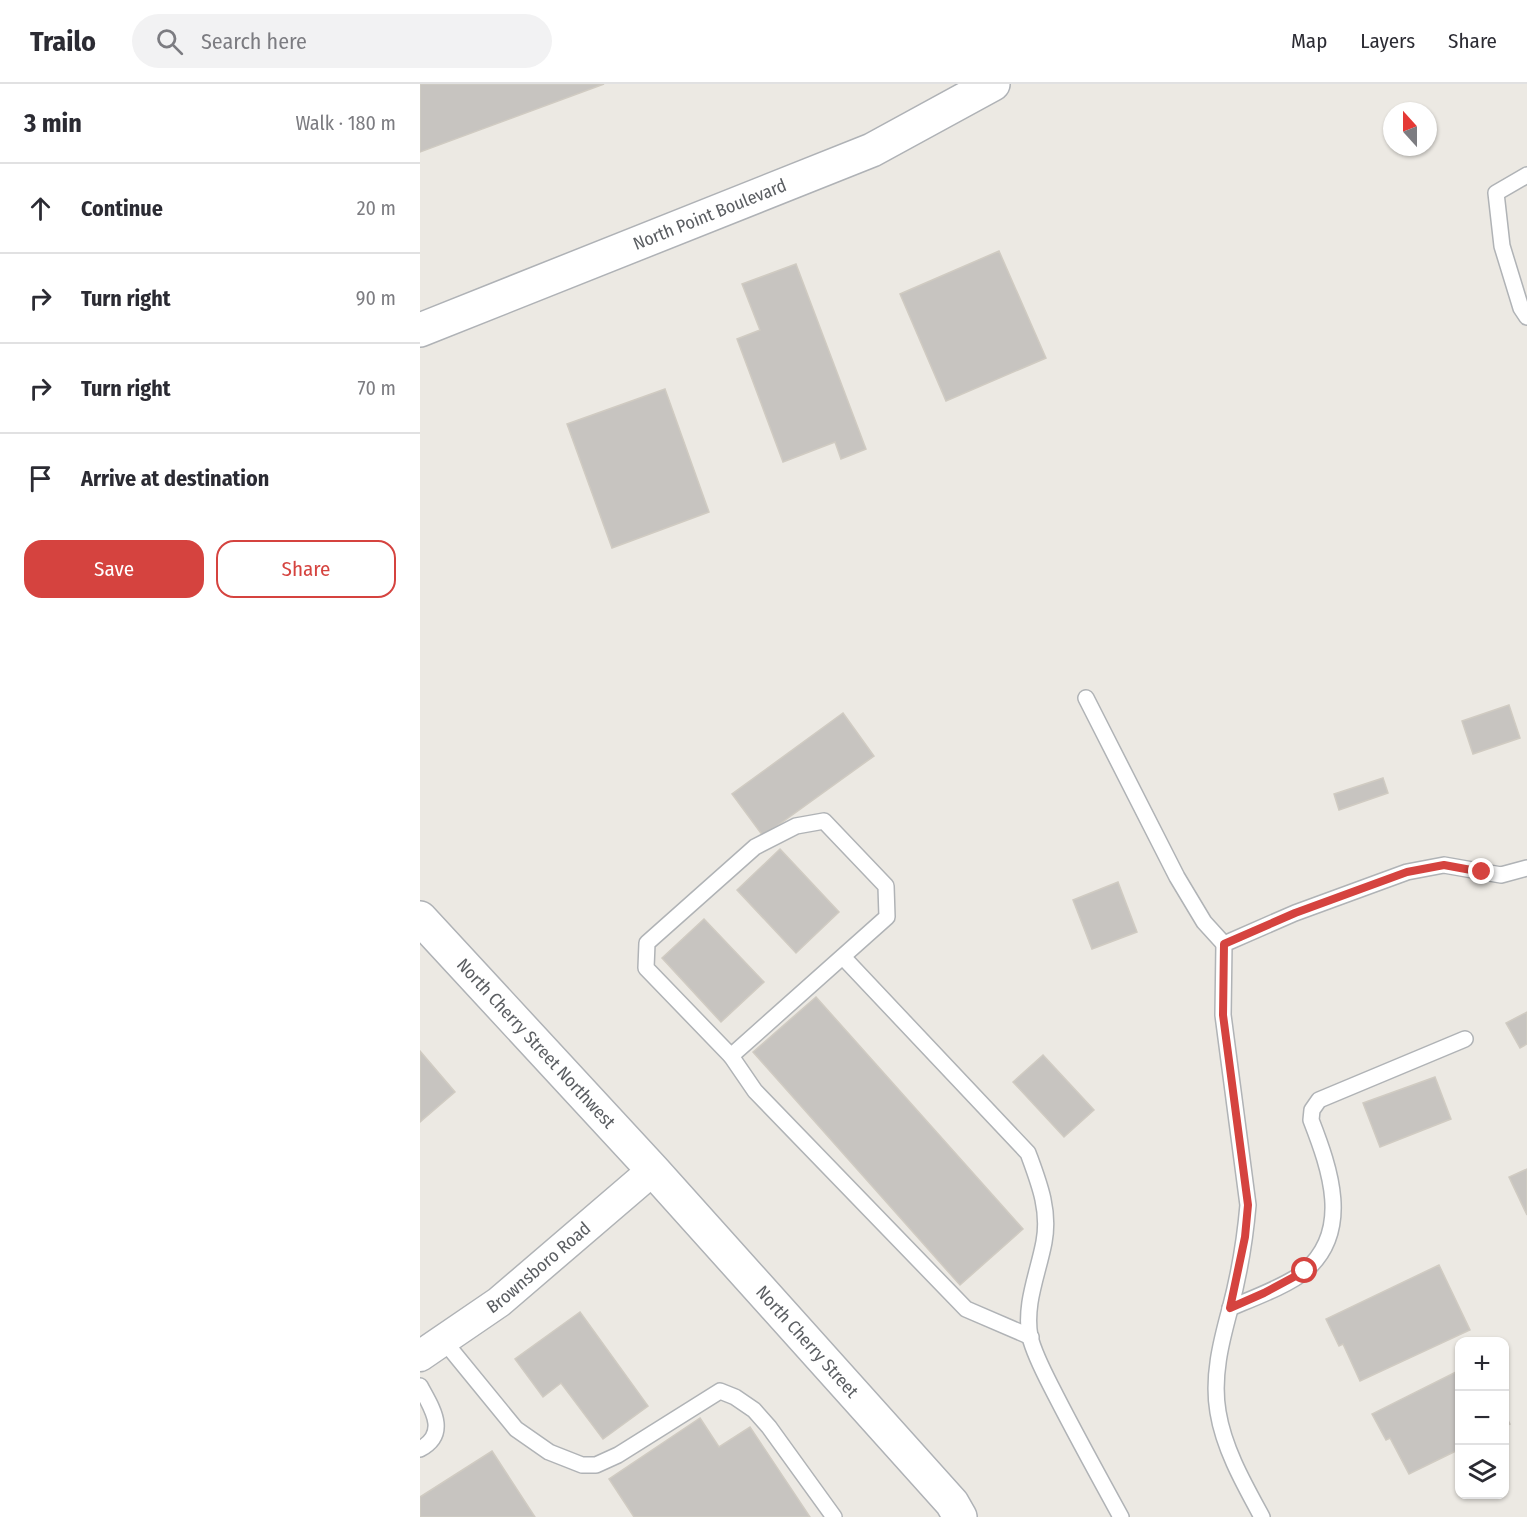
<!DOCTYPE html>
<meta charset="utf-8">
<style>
body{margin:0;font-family:"Fira Sans Condensed",sans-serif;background:#f2f2f3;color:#2b2b33}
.controls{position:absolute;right:18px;bottom:18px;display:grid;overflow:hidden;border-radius:12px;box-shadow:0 2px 4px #0004}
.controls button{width:54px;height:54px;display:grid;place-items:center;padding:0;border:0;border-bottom:2px solid #e1e1e2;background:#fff;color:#2b2b33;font:30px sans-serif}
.compass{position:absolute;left:963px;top:18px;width:54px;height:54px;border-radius:50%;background:#fff;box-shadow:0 2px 4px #0004;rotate:339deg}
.stop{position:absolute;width:18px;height:18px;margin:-14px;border:4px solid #d5433f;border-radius:50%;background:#fff}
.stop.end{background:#d5433f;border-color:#fff;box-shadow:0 2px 6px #0008}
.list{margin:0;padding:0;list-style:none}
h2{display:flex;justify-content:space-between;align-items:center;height:78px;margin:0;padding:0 24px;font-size:26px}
h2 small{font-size:20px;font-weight:400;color:#7c7c81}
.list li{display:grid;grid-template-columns:39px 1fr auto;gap:18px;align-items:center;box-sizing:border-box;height:90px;padding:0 24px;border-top:2px solid #e1e1e2}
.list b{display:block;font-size:22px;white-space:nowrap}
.list em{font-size:20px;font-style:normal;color:#7c7c81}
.actions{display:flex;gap:12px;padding:18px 24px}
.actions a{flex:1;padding:14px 0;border:2px solid #d5433f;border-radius:18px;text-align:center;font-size:21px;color:#d5433f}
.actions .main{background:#d5433f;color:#fff}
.icon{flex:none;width:33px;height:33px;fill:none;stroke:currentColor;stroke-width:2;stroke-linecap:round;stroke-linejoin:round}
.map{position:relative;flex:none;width:1107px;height:1433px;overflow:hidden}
header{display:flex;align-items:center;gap:36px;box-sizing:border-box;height:84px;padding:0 30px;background:#fff;border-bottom:2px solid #e1e1e2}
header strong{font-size:28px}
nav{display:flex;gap:33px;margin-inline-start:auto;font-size:21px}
.search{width:420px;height:54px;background:#f2f2f3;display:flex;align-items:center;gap:15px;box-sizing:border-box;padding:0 21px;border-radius:33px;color:#7c7c81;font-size:22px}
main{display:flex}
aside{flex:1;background:#fff}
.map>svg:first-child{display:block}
</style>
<header>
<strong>Trailo</strong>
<div class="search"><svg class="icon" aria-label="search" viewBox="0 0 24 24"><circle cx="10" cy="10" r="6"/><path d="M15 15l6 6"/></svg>Search here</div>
<nav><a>Map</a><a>Layers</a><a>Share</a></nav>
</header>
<main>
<aside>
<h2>3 min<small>Walk · 180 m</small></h2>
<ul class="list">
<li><svg class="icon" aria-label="ahead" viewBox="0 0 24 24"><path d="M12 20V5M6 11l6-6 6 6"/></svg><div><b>Continue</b></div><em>20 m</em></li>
<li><svg class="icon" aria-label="right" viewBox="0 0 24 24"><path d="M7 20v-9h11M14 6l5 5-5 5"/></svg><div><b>Turn right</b></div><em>90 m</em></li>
<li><svg class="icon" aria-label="right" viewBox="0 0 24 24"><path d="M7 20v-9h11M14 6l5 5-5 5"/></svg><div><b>Turn right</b></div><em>70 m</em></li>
<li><svg class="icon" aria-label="arrive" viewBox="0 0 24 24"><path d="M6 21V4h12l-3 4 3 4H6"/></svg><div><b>Arrive at destination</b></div></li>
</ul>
<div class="actions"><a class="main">Save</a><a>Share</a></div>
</aside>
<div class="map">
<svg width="1107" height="1433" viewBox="0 0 1107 1433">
<rect width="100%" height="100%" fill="#ece9e3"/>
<g fill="#c7c4c0" stroke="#d0cbc2" stroke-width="1.5">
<path d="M 0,0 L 184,0 L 0,68 Z"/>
<path d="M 579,167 L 626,274 L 526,317 L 480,210 Z"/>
<path d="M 376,180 L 446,365 L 421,375 L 415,358 L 363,378 L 317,255 L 340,246 L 322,200 Z"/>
<path d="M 245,305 L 289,428 L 192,464 L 147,340 Z"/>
<path d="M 1089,621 L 1100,654 L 1053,670 L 1042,637 Z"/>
<path d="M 423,629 L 454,672 L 343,752 L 312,710 Z"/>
<path d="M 963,694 L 968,709 L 919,726 L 914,710 Z"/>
<path d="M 360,765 L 419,828 L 376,869 L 317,806 Z"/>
<path d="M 698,798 L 717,848 L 672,865 L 653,816 Z"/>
<path d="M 284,835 L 344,898 L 301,938 L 242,874 Z"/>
<path d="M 396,913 L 603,1145 L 540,1201 L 333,968 Z"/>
<path d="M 1107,928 L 1107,960 L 1100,964 L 1086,939 Z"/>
<path d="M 0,967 L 35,1008 L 0,1038 Z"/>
<path d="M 623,971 L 674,1026 L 644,1053 L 593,998 Z"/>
<path d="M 1015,993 L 1031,1035 L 960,1063 L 943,1019 Z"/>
<path d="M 1107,1085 L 1107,1131 L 1089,1093 Z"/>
<path d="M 1019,1181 L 1050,1246 L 940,1297 L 923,1260 L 919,1262 L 906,1235 Z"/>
<path d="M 160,1228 L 228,1322 L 183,1355 L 141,1299 L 123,1313 L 95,1275 Z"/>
<path d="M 1040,1286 L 1040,1365 L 989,1390 L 970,1354 L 966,1356 L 952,1330 Z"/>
<path d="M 1084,1329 L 1090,1340 L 1084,1342 Z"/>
<path d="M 280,1334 L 299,1363 L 330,1343 L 390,1433 L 214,1433 L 189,1395 Z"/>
<path d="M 72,1367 L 115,1433 L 0,1433 L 0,1413 Z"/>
</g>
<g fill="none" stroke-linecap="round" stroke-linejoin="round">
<defs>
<g id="service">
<path d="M 1107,91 L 1076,109 L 1082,162 L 1101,224 L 1107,233"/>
<path d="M 666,614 L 757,793 L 784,838 L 804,860"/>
<path d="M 404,737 L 466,802 L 467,833 L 311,972 L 226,884 L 227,859 L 335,763 L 376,742 Z"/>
<path d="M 423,873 L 608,1069 C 619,1099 630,1126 624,1158 C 618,1190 604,1220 610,1253 C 615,1273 627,1294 636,1312 C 657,1353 679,1393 701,1433"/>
<path d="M 311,972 L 335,1007 L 546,1225 L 611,1253"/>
<path d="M 810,1224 C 831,1215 869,1201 885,1187 C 932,1147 910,1085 891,1036 L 892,1026 L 899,1016 L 1045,955"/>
<path d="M 24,1257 L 96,1345 L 129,1368 L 162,1381 L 176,1381 L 198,1371 L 300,1307 L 315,1313 L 334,1326 L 349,1343 L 414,1433"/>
<path d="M 0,1302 C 11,1323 30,1349 0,1365"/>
<path d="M 842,1433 C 824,1400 804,1365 798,1328 C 792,1293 801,1258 810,1225 C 819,1191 825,1156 828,1121 L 803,931 L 804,860 L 875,829 L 987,788 L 1024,781 L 1081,791 L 1107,784"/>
</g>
<g id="minor">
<path id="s1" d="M 0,1272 L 79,1218 L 233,1086"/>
</g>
<g id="secondary">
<path id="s2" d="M 0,246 L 452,66 L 573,0"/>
<path id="s3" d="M 0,834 L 233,1086 L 532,1419 L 540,1433"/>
</g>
</defs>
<use href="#service" stroke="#b0b3b6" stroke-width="18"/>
<use href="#minor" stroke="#b0b3b6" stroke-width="33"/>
<use href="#secondary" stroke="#afb2b6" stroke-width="36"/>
<use href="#service" stroke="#fff" stroke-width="15"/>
<use href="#minor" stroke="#fff" stroke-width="30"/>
<use href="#secondary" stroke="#fff" stroke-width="33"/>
</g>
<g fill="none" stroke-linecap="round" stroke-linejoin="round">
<path stroke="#d5433f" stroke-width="8" d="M 885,1187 L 844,1209 L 810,1224 L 825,1153 L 828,1121 L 803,931 L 804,860 L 875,829 L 987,788 L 1024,781 L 1062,788"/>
</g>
<g text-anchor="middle" stroke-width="6" stroke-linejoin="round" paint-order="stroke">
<g font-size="18" fill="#5b5e62" stroke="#fff">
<text dy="6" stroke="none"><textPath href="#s2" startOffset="312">North Point Boulevard</textPath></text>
<text dy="6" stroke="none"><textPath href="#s3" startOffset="171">North Cherry Street Northwest</textPath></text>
<text dy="6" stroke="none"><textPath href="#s1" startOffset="148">Brownsboro Road</textPath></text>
<text dy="6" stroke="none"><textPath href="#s3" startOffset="574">North Cherry Street</textPath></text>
</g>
</g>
</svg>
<div class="controls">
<button>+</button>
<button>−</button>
<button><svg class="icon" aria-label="layers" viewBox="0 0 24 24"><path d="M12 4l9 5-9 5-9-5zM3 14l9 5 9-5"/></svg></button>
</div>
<svg class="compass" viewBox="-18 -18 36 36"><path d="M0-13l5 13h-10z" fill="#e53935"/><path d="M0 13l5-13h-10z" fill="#7c7c81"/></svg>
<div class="stop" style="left:885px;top:1187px"></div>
<div class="stop end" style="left:1062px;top:788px"></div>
</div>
</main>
